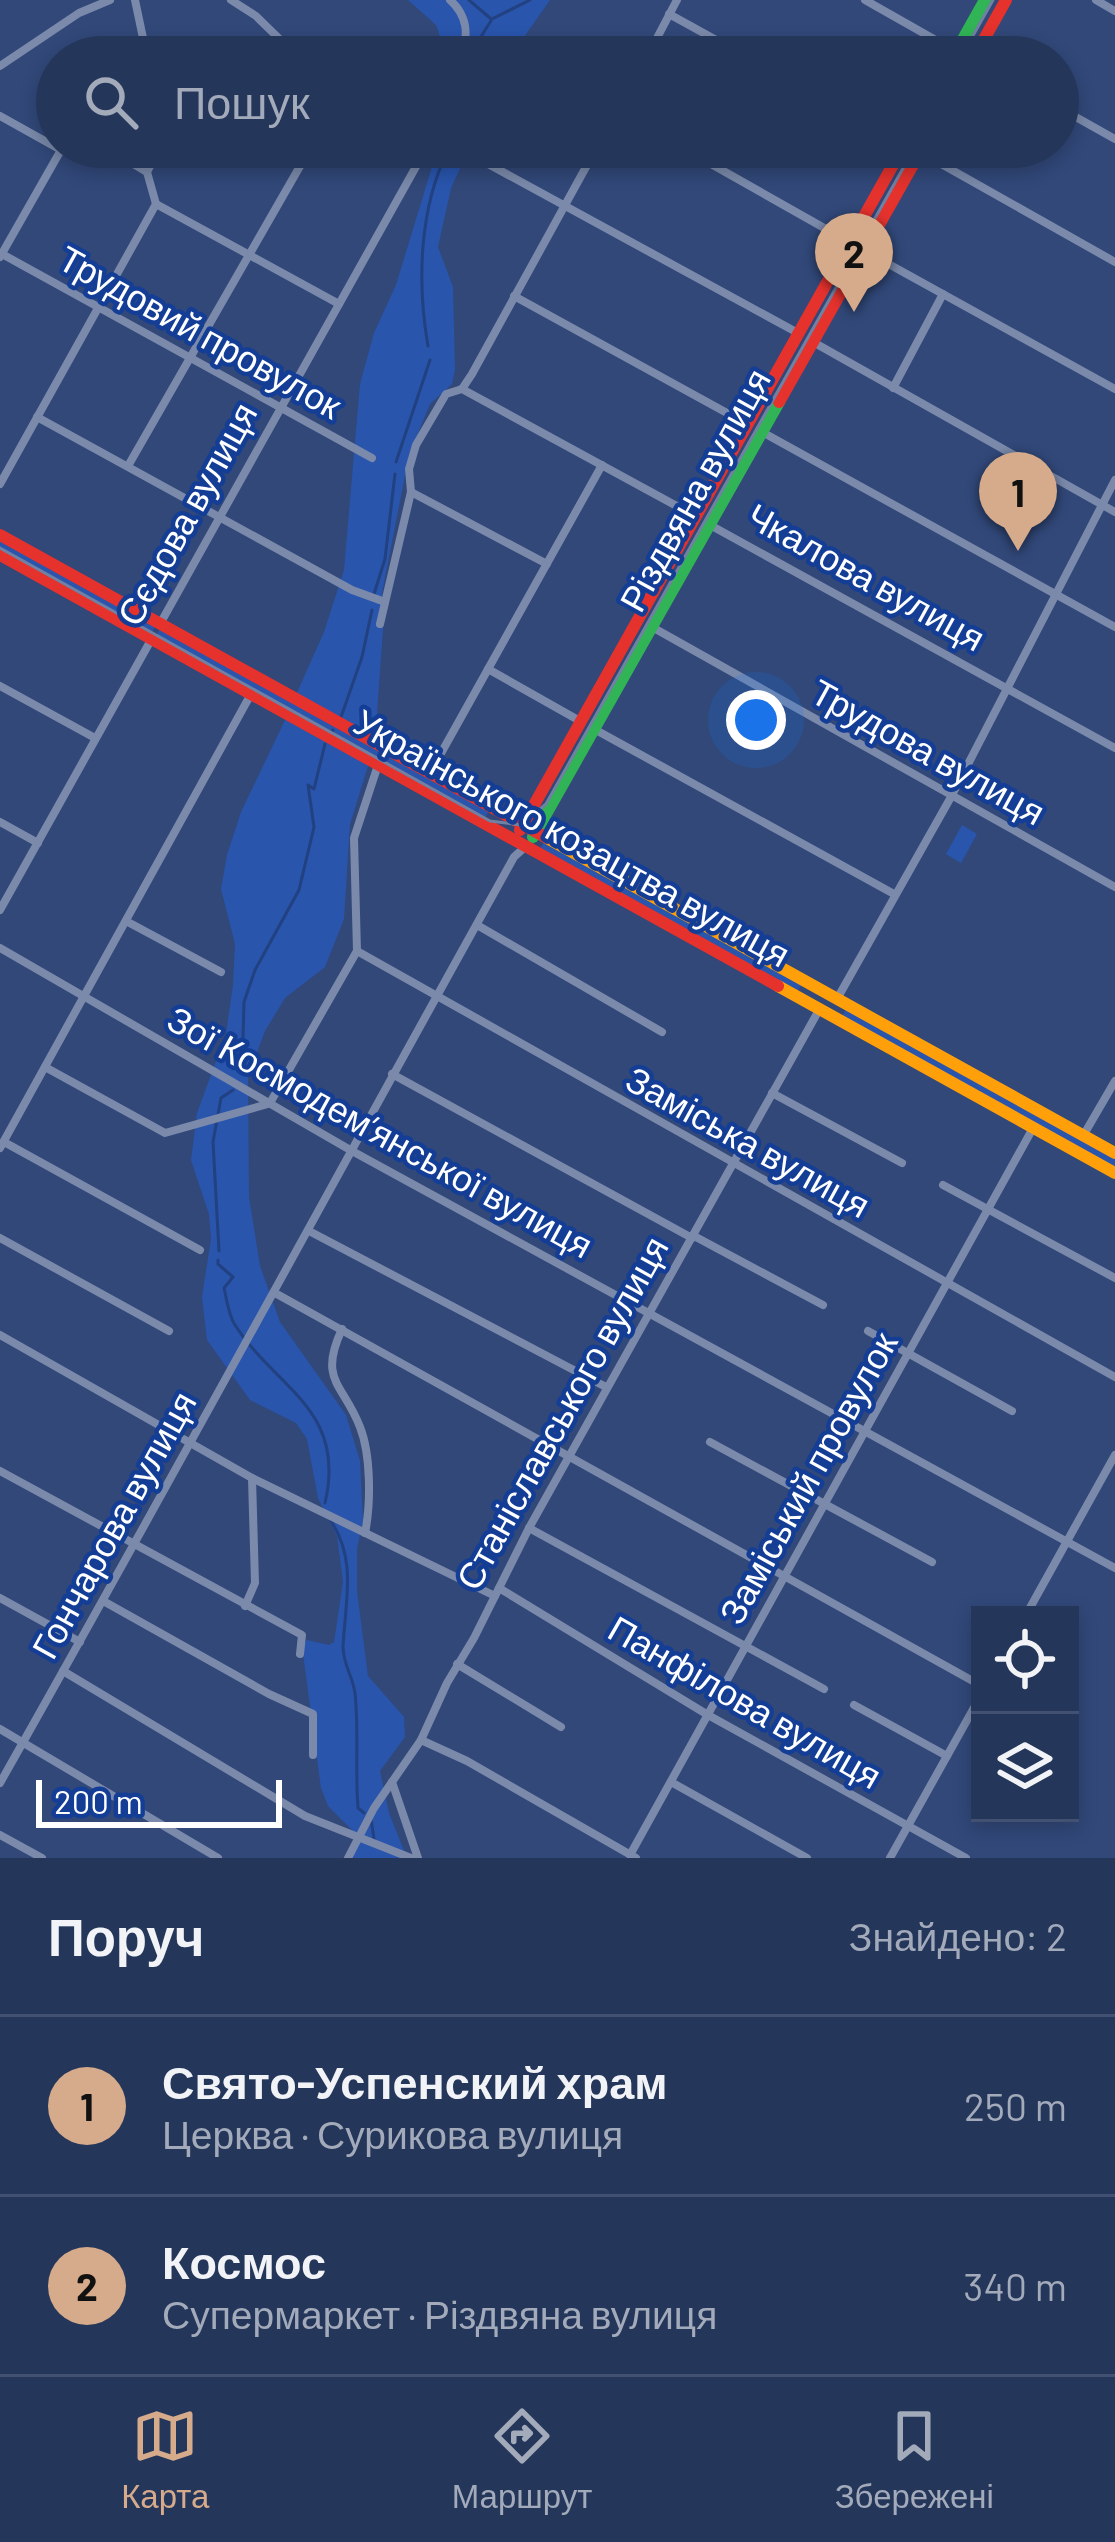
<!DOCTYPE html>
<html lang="uk">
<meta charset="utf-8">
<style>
body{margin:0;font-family:Barlow,sans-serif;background:#314164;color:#f1f3f6}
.controls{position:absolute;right:36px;bottom:36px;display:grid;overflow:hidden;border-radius:0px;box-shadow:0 6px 18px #0003}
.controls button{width:108px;height:108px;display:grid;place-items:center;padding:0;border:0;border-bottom:3px solid #425071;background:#25365b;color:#f1f3f6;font:60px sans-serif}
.scale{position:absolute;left:36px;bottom:30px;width:246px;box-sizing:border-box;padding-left:12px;border:6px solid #fff;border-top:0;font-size:33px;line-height:42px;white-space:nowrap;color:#fff;-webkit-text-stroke:9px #143e96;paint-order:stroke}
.you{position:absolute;left:756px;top:720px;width:42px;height:42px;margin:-30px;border:9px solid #fff;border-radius:50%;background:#1a73e8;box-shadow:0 0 0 18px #1a73e833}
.badge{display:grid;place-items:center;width:78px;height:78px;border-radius:50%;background:#d6ab8b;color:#111;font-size:39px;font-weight:700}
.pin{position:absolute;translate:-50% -99px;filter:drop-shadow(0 3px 6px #0008)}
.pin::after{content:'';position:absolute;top:63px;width:42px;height:36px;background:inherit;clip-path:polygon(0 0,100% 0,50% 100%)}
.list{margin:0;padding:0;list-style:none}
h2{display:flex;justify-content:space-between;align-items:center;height:156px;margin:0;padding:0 48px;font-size:51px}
h2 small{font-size:39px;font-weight:400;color:#a3abbb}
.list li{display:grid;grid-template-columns:78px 1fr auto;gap:36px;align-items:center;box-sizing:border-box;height:180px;padding:0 48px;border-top:3px solid #425071}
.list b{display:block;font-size:45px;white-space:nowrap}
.list p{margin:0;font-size:39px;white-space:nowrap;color:#a3abbb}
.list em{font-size:39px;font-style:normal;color:#a3abbb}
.icon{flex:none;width:66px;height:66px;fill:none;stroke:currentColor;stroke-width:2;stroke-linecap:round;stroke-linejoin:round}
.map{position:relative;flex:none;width:1115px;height:1858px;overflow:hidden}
.search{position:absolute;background:#25365b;box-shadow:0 6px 18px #0003;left:36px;right:36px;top:36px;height:132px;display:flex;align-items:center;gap:30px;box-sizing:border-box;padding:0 42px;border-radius:66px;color:#a3abbb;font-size:45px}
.sheet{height:516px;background:#25365b}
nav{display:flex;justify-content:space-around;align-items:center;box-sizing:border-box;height:168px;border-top:3px solid #425071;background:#25365b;font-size:33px;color:#a3abbb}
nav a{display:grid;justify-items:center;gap:6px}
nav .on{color:#d6ab8b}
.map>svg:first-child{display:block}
</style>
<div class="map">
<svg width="1115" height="1858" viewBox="0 0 1115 1858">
<rect width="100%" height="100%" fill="#314879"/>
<g fill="#2955ad">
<path d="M 408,0 L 550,0 L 510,57 L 447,57 L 436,25 Z"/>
<path d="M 438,147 L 470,147 L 451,188 L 438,247 L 453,287 L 455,370 L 452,384 L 430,404 L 409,455 L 382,593 L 383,629 L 375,742 L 295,697 L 324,632 L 344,570 L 360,384 L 374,333 L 396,285 Z"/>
<path d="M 0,538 L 156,625 L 150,636 L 0,552 Z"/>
<path d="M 161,627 L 489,811 L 483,821 L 155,638 Z"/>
<path d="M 286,718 L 369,763 L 350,824 L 344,919 L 325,967 L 285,998 L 265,1031 L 248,1077 L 249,1197 L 260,1266 L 280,1322 L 346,1415 L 360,1461 L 363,1520 L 357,1549 L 357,1591 L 368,1676 L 404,1717 L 405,1737 L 380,1771 L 389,1813 L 407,1858 L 348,1858 L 356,1834 L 328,1806 L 321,1788 L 302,1646 L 307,1640 L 329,1645 L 334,1642 L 343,1582 L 337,1536 L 318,1498 L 307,1439 L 296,1423 L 250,1400 L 207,1340 L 202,1297 L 211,1239 L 209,1214 L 191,1160 L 197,1113 L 226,1034 L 233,985 L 235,944 L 221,889 L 227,855 L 241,812 Z"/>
<path d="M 962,825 L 977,834 L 961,863 L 946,854 Z"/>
<path d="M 544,842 L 802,984 L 796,994 L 538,852 Z"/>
<path d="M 846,1009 L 1115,1158 L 1115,1170 L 841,1019 Z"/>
</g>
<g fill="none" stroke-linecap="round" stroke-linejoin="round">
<g stroke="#224181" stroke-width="3">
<path d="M 469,0 L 490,18"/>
<path d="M 474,48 L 492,19 L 530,0"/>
<path d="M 470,57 L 470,56"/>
<path d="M 428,346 C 417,283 419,209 448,150"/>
<path d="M 396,462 L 430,360"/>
<path d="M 374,594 L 385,559 L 395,474"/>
<path d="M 341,717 L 362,657 L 372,610"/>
<path d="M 332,731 L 333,730"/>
<path d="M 242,1073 L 244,1002 L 255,970 L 299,890 L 314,827 L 308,785 L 314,789 L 325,744"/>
<path d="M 219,1251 L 213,1142 L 221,1098 L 233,1090"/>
<path d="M 218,1260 L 218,1264 L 233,1277 L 224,1288 C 227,1300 228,1314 235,1325 C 276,1389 347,1409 325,1503"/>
<path d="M 329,1518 C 358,1559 345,1602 343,1647 C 343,1664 353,1677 355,1693 C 359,1732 355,1769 358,1808 L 364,1813"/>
<path d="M 371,1819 L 374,1839"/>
</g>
<g stroke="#7b8aab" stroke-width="8">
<path d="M 135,0 L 147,57"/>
<path d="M 231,0 L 256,16 L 298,57"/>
<path d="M 450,0 C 468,16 469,35 461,57"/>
<path d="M 865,0 L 955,51"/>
<path d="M 1096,0 L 1115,11"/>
<path d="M 669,14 L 747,57"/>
<path d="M 647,57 L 677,0"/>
<path d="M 0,66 L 79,13 L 110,0"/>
<path d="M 1058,107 L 1115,139"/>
<path d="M 0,116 L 61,150"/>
<path d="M 105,147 L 147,172"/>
<path d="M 457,147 L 798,333"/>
<path d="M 681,147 L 849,242"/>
<path d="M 920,152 L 1115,262"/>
<path d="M 156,204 L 339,304"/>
<path d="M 865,251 L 1115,389"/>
<path d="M 2,254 L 372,458"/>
<path d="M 0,257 L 61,150 L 74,147"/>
<path d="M 514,296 L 747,424"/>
<path d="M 813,342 L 1115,512"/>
<path d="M 893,388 L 943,294"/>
<path d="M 462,389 L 695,516"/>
<path d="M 37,417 L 352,590 L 385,602"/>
<path d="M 762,432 L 1115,627"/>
<path d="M 128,466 L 311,147"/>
<path d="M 0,484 L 156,204 L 147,172 L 160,147"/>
<path d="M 411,492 L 547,564"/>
<path d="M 710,525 L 1115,748"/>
<path d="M 160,624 L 427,147"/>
<path d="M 380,624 L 411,492 L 409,469 L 416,445 L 446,394 L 462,389 L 472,374 L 597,147"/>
<path d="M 652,627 L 1115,887"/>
<path d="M 488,669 L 580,721"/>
<path d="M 0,686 L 95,738"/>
<path d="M 594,729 L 894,894"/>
<path d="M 430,773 L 602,465"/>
<path d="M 0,822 L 38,843"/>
<path d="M 0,910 L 151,640"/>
<path d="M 126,921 L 221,972"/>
<path d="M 477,925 L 662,1032"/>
<path d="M 0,948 L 352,1151 L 1115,1568"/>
<path d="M 357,951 L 1115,1377"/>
<path d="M 837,999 L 951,797 L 1115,480"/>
<path d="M 45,1067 L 165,1133 L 268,1104"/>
<path d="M 392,1074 L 692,1238"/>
<path d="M 772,1093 L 902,1163"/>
<path d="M 270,1103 L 357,951 L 354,838 L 378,765"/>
<path d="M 1083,1136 L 1115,1081"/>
<path d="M 4,1142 L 200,1250"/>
<path d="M 0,1148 L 251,694"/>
<path d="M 943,1185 L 1115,1278"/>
<path d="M 309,1231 L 606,1387"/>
<path d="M 694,1236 L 823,1305"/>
<path d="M 0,1238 L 169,1331"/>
<path d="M 275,1293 L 980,1685"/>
<path d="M 342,1329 C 318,1381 343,1383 360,1427 C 371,1455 371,1503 365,1533"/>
<path d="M 868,1331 L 1012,1411"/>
<path d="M 0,1335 L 252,1478 L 495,1596"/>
<path d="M 710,1442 L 932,1562"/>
<path d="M 0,1471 L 302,1635 L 300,1654"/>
<path d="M 529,1528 L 824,1689"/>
<path d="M 499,1588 L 708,1715 L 966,1858"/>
<path d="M 0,1598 L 80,1642"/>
<path d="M 105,1602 L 269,1694 L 313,1714 L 313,1755"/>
<path d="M 245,1606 L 255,1583 L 252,1478"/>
<path d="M 1026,1615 L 1115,1455"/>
<path d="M 457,1664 L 561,1727"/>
<path d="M 63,1671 L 305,1816 L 411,1858"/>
<path d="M 854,1705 L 947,1756"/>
<path d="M 0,1729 L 218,1858"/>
<path d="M 421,1740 L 467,1761 L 636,1858"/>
<path d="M 392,1782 L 418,1858"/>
<path d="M 671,1782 L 807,1858"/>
<path d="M 0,1783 C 174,1476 342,1166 514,857 L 525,847"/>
<path d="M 0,1835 L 42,1858"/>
<path d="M 630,1855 L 1033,1128"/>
<path d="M 348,1858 L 374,1808 L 421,1740 L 447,1683 L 474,1638 L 529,1528 L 819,1010"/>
<path d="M 890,1858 L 980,1697"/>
</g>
<g stroke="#30b455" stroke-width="12">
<path d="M 953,57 L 985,0"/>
<path d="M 533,837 L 779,402"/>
</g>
<g stroke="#ff9f0a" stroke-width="12">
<path d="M 547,838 L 1115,1153"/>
<path d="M 778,986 L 1115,1173"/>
</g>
<g stroke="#e5322d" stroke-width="12">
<path d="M 974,57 L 1006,0"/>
<path d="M 779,402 L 923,147"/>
<path d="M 0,535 L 547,838"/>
<path d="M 0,555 L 778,986"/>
<path d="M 520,830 L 903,147"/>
</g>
<g stroke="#7181a3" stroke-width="3">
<path d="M 961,57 L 993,0"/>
<path d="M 0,548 L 490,821 L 521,825 L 546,804 L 915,147"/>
</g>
</g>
<g text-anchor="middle" stroke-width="9" stroke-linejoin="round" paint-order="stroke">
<g font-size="36" fill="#fff" stroke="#143e96">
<text transform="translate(200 332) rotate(29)" y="13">Трудовий провулок</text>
<text transform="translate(695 490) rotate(-61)" y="13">Різдвяна вулиця</text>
<text transform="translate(187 514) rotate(-61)" y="13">Сєдова вулиця</text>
<text transform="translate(866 577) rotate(29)" y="13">Чкалова вулиця</text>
<text transform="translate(928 752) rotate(29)" y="13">Трудова вулиця</text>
<text transform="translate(572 838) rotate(29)" y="13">Українського козацтва вулиця</text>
<text transform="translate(380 1132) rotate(29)" y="13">Зої Космодем’янської вулиця</text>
<text transform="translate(748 1142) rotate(29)" y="13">Заміська вулиця</text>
<text transform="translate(562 1413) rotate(-61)" y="13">Станіславського вулиця</text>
<text transform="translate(808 1478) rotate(-61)" y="13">Заміський провулок</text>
<text transform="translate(114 1525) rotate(-61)" y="13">Гончарова вулиця</text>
<text transform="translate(745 1702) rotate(30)" y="13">Панфілова вулиця</text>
</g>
</g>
</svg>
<div class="controls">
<button><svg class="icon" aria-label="locate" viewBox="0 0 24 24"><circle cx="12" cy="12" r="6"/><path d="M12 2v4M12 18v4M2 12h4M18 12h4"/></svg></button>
<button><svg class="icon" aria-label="layers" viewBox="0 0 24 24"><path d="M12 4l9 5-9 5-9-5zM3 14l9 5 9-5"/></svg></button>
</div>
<div class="scale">200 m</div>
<div class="you"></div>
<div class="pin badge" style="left:1018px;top:551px">1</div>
<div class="pin badge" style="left:854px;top:312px">2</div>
<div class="search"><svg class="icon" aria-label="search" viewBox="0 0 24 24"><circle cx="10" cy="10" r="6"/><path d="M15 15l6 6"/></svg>Пошук</div>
</div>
<section class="sheet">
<h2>Поруч<small>Знайдено: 2</small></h2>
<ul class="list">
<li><span class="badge">1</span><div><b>Свято-Успенский храм</b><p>Церква · Сурикова вулиця</p></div><em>250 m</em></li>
<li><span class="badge">2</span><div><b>Космос</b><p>Супермаркет · Різдвяна вулиця</p></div><em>340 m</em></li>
</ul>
</section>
<nav>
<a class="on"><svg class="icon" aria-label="map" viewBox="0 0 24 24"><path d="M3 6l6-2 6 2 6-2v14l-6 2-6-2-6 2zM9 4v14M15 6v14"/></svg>Карта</a>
<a><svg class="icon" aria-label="directions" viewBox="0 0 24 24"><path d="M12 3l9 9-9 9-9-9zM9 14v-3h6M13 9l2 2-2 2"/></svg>Маршрут</a>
<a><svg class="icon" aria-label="saved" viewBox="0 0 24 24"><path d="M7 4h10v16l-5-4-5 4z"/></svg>Збережені</a>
</nav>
